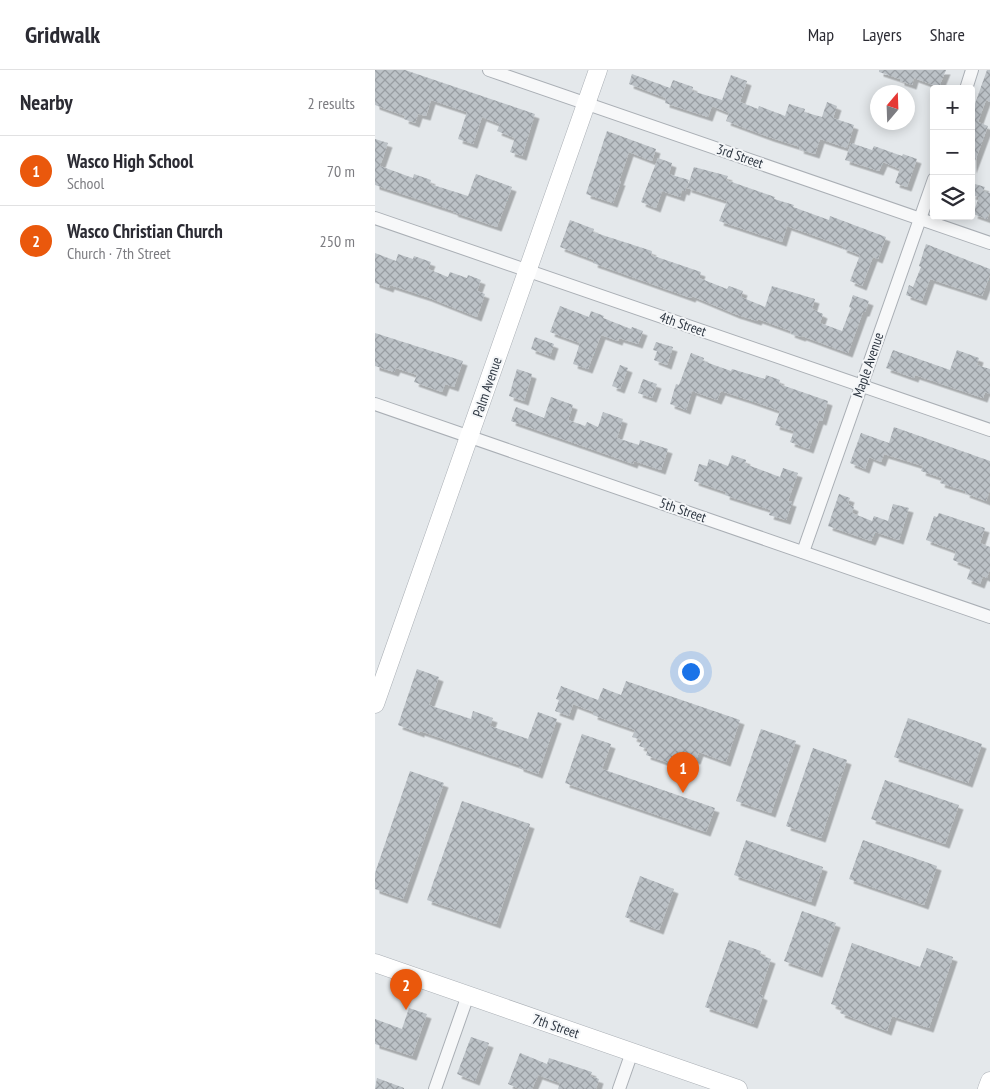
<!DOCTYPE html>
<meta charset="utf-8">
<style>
body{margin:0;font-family:"PT Sans Narrow",sans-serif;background:#f7f7f7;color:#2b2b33}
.controls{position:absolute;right:15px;top:15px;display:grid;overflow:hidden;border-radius:5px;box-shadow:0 2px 12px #0003}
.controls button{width:45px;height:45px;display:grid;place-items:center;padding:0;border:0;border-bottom:1px solid #e1e1e2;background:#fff;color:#2b2b33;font:25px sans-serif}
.compass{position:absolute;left:495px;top:15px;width:45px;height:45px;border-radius:50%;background:#fff;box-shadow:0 2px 12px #0003;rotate:19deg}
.you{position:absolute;left:315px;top:601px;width:18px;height:18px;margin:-12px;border:4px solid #fff;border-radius:50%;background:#1a73e8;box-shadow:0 0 0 8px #1a73e833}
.badge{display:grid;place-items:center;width:32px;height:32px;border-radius:50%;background:#ea580c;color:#fff;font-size:16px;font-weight:700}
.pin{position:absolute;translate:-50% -41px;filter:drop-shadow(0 1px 2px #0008)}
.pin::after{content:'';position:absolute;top:26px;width:18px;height:15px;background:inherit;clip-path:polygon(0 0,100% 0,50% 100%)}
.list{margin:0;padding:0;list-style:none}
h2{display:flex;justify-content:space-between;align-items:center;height:65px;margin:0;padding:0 20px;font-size:21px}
h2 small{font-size:16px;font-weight:400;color:#7c7c81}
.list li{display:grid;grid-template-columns:32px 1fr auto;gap:15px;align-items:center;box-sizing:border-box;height:70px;padding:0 20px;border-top:1px solid #e1e1e2}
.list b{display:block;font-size:19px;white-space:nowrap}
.list p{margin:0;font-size:16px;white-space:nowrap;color:#7c7c81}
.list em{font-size:16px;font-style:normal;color:#7c7c81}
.icon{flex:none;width:28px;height:28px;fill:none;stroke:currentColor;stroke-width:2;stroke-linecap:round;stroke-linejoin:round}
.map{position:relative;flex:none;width:615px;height:1019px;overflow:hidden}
header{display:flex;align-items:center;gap:30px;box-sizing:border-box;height:70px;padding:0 25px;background:#fff;border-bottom:1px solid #e1e1e2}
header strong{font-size:24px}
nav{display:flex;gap:28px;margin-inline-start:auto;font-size:18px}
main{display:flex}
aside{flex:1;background:#fff}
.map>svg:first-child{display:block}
</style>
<header>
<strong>Gridwalk</strong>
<nav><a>Map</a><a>Layers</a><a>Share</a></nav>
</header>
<main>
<aside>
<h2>Nearby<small>2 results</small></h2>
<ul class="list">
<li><span class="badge">1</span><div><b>Wasco High School</b><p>School</p></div><em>70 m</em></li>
<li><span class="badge">2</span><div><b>Wasco Christian Church</b><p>Church · 7th Street</p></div><em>250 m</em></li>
</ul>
</aside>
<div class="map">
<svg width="615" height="1019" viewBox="0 0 615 1019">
<defs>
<pattern id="building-cross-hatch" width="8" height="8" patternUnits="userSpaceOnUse" patternTransform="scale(1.25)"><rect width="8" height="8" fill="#bcc2c7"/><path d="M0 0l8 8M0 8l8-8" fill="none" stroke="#999ea3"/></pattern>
<filter id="shadow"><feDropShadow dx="4.5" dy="4.5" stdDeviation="0" flood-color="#0004"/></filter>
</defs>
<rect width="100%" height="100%" fill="#e4e8eb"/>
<g fill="url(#building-cross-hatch)" filter="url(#shadow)">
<path d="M 0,0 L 30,0 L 160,44 L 147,86 L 135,82 L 140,68 L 122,61 L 125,54 L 107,47 L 98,74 L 83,69 L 92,42 L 56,30 L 51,46 L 43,44 L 40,53 L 29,49 L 30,46 L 0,35 Z"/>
<path d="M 504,0 L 571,0 L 564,17 L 539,8 L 537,15 L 525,11 L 525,9 L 504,2 Z"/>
<path d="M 612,0 L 615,0 L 615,32 L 611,30 L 603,52 L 613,56 L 597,99 L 596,45 Z"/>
<path d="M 257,4 L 295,18 L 298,10 L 318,17 L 317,21 L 347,30 L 356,5 L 372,11 L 365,32 L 383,39 L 384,36 L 410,46 L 414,34 L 430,39 L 429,42 L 447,47 L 452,32 L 462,36 L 458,48 L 479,55 L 472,78 L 445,69 L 440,84 L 424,79 L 425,77 L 394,67 L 351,51 L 354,43 L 337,36 L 333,47 L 290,33 L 291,28 L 254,14 Z"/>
<path d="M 232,61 L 281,79 L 277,91 L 254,82 L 244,111 L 246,111 L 238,133 L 211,124 Z"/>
<path d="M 0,69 L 13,73 L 5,96 L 38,108 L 39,104 L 56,110 L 55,114 L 93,126 L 101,104 L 137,117 L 122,157 L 78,142 L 79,141 L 0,115 Z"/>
<path d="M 476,73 L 497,80 L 499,76 L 527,86 L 528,84 L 542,89 L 532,117 L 520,113 L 525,99 L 508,92 L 504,101 L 470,90 Z"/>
<path d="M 283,88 L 297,93 L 294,104 L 314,110 L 310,121 L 307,120 L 305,127 L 287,121 L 281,138 L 266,132 Z"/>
<path d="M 319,97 L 353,106 L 351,110 L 400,127 L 399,129 L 419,135 L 418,137 L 454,150 L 455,146 L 511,167 L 503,189 L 498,187 L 487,216 L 475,211 L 485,185 L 467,178 L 468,176 L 412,156 L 407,172 L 344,151 L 352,131 L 312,118 Z"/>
<path d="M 600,114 L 610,117 L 608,121 L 615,123 L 615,141 L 612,149 L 598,144 L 604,127 L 596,125 Z"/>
<path d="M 195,150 L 219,159 L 218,162 L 277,181 L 276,185 L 326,202 L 324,208 L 352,219 L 354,216 L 368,221 L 366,227 L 390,237 L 397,216 L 440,229 L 437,239 L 448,244 L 445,253 L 467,261 L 476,238 L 474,237 L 478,225 L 494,231 L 490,242 L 488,242 L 473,283 L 427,266 L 426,267 L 415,263 L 416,261 L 383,249 L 382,251 L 360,244 L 317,226 L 316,228 L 218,193 L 219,190 L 185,177 Z"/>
<path d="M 551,174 L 615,199 L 615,205 L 607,226 L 555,209 L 547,231 L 531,225 L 534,215 L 538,217 L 546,197 L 544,196 Z"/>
<path d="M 0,183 L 21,191 L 23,184 L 38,189 L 39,186 L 56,192 L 53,199 L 73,207 L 75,202 L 92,208 L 93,205 L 106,210 L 102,221 L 110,224 L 102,247 L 52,227 L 15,215 L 14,218 L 0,213 Z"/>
<path d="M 185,236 L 214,247 L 216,241 L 229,246 L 228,248 L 256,259 L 257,257 L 268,261 L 263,274 L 244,268 L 243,271 L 226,265 L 213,299 L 198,294 L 205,273 L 175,262 Z"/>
<path d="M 0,263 L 88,291 L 79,317 L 70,314 L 67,322 L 39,312 L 42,305 L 21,298 L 19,302 L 0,296 Z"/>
<path d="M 160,267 L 179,274 L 175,286 L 156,279 Z"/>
<path d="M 281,272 L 298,277 L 292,295 L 279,290 L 282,281 L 278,280 Z"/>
<path d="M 518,280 L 575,300 L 582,280 L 604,288 L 602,295 L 615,299 L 615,324 L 610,322 L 608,328 L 540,305 L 539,308 L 511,298 Z"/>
<path d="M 316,283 L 329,288 L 328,291 L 356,301 L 357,299 L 390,309 L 391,305 L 405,310 L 404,314 L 453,331 L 447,351 L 444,350 L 434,379 L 415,372 L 419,361 L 400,355 L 405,341 L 371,329 L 346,321 L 342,330 L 317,321 L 311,340 L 295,334 L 301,314 L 304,315 Z"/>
<path d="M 245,295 L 253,298 L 245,319 L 237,316 Z"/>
<path d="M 142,299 L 157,304 L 149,331 L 134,326 Z"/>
<path d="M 268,309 L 282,314 L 277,328 L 263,323 Z"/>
<path d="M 176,327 L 198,335 L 193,350 L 210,356 L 212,352 L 223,357 L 228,342 L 248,349 L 242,368 L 264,375 L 265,370 L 293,379 L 286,400 L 259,391 L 258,394 L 236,386 L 136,351 L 141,337 L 169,348 Z"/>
<path d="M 519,357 L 615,391 L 615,420 L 611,431 L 590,423 L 591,421 L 565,413 L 567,408 L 546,401 L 548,396 L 509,384 L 506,392 L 494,387 L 490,399 L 475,393 L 486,363 L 514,373 Z"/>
<path d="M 357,385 L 371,390 L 370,394 L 405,407 L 408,398 L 423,403 L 413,431 L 417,432 L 411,450 L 394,445 L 396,440 L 350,425 L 351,422 L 319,411 L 324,394 L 332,396 L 334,389 L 353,396 Z"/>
<path d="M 464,424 L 475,428 L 473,434 L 479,437 L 477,443 L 497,451 L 499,446 L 513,451 L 518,434 L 534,438 L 524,470 L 500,462 L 496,471 L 453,456 Z"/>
<path d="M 564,443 L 610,458 L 605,473 L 615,477 L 615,499 L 612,508 L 608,506 L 605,514 L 592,509 L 596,497 L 578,490 L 581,481 L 551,470 L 559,446 L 562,447 Z"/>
<path d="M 42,599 L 64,607 L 54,635 L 96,649 L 98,641 L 118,648 L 115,656 L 153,669 L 163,642 L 182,649 L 163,704 L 144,697 L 144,695 L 45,661 L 45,663 L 23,655 Z"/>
<path d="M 251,611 L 365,650 L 351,692 L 324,682 L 321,690 L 315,688 L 313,694 L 304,690 L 302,696 L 271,685 L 273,679 L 264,676 L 267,670 L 257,667 L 260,660 L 218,645 L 219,642 L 198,634 L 194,646 L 180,641 L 184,630 L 181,629 L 186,616 L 223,630 L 228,618 L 246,625 Z"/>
<path d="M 533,648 L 607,674 L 593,713 L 519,687 Z"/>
<path d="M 386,659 L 421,671 L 396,743 L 361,731 Z"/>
<path d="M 207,664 L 236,674 L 227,699 L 340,738 L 331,762 L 190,713 Z"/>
<path d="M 438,678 L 472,690 L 446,768 L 411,756 Z"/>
<path d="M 35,701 L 69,713 L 28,829 L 0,819 L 0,803 Z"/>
<path d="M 510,710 L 584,735 L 570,774 L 496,749 Z"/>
<path d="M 87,731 L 155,754 L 121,854 L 52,830 Z"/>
<path d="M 371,770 L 448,797 L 436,832 L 359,805 Z"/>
<path d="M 488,770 L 562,796 L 549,835 L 474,809 Z"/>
<path d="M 265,806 L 299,819 L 284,860 L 250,847 Z"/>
<path d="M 427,841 L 461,853 L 443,903 L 409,891 Z"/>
<path d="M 354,870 L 386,881 L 385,885 L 396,889 L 384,924 L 388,926 L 378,954 L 330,937 Z"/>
<path d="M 477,873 L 545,897 L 552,878 L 578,887 L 554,958 L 517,946 L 512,961 L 465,943 L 467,938 L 456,934 Z"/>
<path d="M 34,938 L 52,944 L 37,986 L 0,974 L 0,949 L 27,959 Z"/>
<path d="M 96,967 L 114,973 L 100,1011 L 82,1004 Z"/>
<path d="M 145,983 L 172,994 L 174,988 L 217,1002 L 215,1006 L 224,1009 L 221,1019 L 183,1019 L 185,1013 L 163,1005 L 157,1019 L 145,1019 L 133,1014 Z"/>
<path d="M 2,1008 L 29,1018 L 29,1019 L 0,1019 Z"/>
</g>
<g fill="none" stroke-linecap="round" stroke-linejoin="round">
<defs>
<g id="street">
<path d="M 114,0 L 615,173"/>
<path d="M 591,19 L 597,0"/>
<path d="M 0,148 L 615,360"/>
<path d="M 0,334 L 615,547"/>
<path d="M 428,482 L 559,109"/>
<path d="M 60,1019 L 93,925"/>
<path d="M 244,1019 L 257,982"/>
</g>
<g id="secondary">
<path d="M 0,634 L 223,0"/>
<path d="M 0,893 L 363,1019"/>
<path d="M 612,1019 L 615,1011"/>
</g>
</defs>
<use href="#street" stroke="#aaafb5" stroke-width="14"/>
<use href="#secondary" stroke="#aaafb5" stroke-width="19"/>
<use href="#street" stroke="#f7f8f9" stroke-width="12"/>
<use href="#secondary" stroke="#fff" stroke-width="18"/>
</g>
<g text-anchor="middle" stroke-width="4" stroke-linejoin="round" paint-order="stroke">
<g font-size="14" fill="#2e3742" stroke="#f4f6f8">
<text transform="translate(365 86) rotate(19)" y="5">3rd Street</text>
<text transform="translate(308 254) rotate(19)" y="5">4th Street</text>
<text transform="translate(493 295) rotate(-71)" y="5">Maple Avenue</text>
<text transform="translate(112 317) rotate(-71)" y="5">Palm Avenue</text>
<text transform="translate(308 440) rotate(19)" y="5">5th Street</text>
<text transform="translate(181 956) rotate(19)" y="5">7th Street</text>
</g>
</g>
</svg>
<div class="controls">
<button>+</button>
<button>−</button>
<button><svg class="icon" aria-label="layers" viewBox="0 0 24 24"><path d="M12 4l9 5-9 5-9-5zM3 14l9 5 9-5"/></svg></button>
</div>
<svg class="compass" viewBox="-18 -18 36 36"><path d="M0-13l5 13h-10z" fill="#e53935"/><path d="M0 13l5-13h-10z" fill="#7c7c81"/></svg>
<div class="you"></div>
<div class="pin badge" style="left:308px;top:723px">1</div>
<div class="pin badge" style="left:31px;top:940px">2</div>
</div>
</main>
